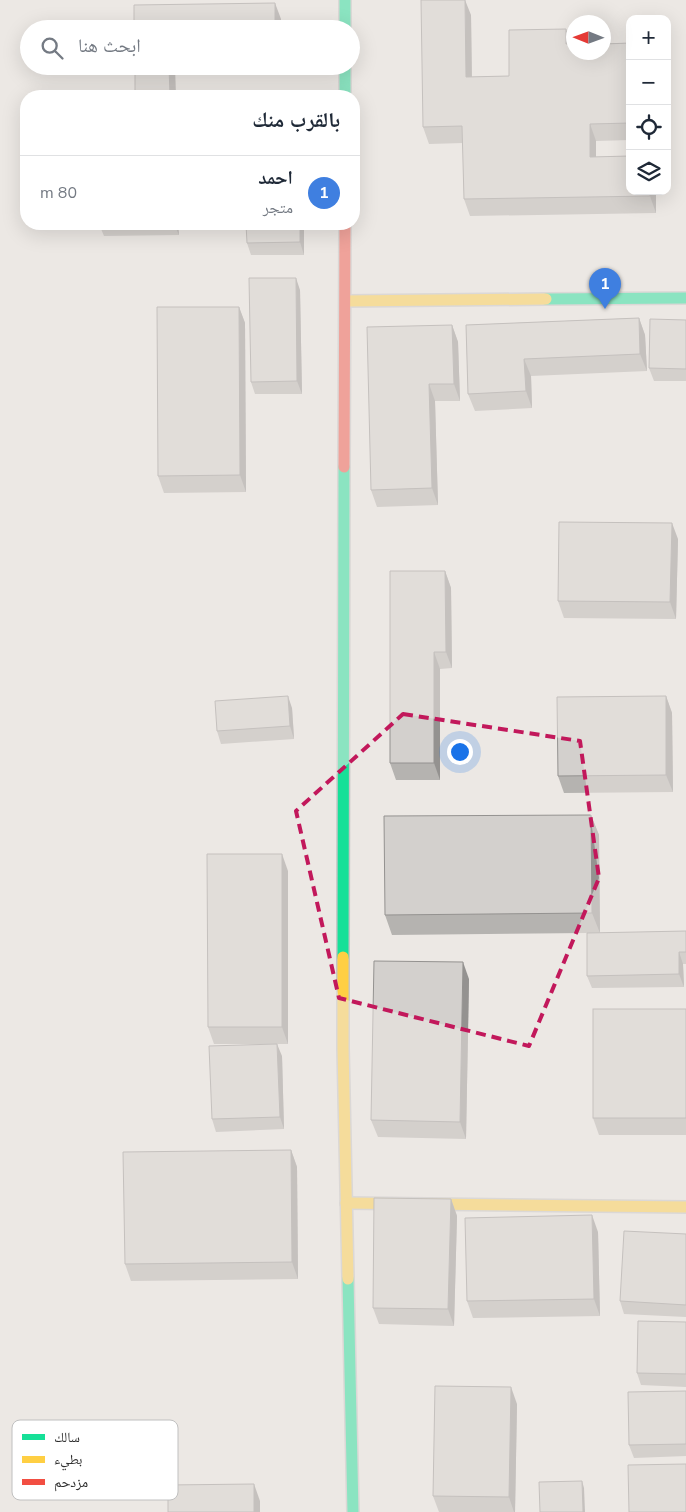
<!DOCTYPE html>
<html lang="ar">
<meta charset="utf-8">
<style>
body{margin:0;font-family:"Nunito Sans","Noto Naskh Arabic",sans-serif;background:#f6f6f7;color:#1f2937;direction:rtl}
.controls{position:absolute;right:15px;top:15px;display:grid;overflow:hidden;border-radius:10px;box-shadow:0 5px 20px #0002}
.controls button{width:45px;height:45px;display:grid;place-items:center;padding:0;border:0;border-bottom:1px solid #e0e1e3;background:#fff;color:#1f2937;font:25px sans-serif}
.compass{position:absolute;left:566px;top:15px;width:45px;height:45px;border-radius:50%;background:#fff;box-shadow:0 5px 20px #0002;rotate:271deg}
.you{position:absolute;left:459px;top:751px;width:18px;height:18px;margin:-12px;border:4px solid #fff;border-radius:50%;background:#1a73e8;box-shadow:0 0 0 8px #1a73e833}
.badge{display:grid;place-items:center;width:32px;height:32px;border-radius:50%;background:#0f766e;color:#fff;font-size:16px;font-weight:700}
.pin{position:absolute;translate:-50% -41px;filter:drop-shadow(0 1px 2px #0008)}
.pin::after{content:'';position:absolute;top:26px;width:18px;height:15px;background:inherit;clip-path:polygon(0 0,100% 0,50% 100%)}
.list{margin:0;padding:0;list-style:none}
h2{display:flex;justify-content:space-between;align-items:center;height:65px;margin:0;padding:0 20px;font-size:21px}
h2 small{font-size:16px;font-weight:400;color:#747a83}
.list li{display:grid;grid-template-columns:32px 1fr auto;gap:15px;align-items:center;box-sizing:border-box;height:75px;padding:0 20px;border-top:1px solid #e0e1e3}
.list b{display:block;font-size:19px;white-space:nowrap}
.list p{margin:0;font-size:16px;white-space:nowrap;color:#747a83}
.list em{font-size:16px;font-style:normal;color:#747a83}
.icon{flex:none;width:28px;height:28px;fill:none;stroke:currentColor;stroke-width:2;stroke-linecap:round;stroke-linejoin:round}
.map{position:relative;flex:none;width:686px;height:1512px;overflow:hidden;direction:ltr}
.search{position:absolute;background:#fff;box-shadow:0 5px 20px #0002;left:20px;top:20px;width:340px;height:55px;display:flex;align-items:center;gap:12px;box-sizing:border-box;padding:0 18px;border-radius:28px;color:#747a83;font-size:19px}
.panel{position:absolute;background:#fff;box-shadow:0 5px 20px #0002;left:20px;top:90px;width:340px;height:140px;border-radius:20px;direction:rtl}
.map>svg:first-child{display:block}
</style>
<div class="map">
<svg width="686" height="1512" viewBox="0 0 686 1512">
<rect width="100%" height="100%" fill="#ece8e4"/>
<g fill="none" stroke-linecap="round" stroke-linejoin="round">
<defs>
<g id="fast">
<path d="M 345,0 L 345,29"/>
<path d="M 345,66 L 345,96"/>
<path d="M 546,299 L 686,298"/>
<path d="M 343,957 L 344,467"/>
<path d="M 348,1279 L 353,1512"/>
</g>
<g id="slow">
<path d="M 346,301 L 546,299"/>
<path d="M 343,957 L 343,1048 L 348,1279"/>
<path d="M 346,1203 L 686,1207"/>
</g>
<path id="jam" d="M 344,467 L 345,224"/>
</defs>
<use href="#fast" stroke="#c5c5c5" stroke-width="14"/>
<use href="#slow" stroke="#c5c5c5" stroke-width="14"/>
<use href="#jam" stroke="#c5c5c5" stroke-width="14"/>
<use href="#fast" stroke="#16e098" stroke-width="11"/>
<use href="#slow" stroke="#ffcf43" stroke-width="11"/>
<use href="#jam" stroke="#f24e42" stroke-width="11"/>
</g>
<g fill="#b5b3b0">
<path d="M 471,15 L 472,77 L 509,76 L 572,44 L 630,43 L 630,140 L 596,141 L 596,157 L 656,191 L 656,213 L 470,216 L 464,199 L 463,143 L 429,144 L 423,127 Z"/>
<path d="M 99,224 L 178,224 L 179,235 L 104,236 Z"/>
<path d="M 304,224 L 304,255 L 251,255 L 247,243 Z"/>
<path d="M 300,290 L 302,394 L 255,394 L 251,382 Z"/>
<path d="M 239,307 L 245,323 L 246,492 L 164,493 L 158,476 Z"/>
<path d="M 639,318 L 645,335 L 647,371 L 531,376 L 532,408 L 475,411 L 468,394 L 466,325 Z"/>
<path d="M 686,320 L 686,381 L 654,381 L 649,368 Z"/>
<path d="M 452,325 L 458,342 L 460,401 L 435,401 L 438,505 L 377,507 L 371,490 Z"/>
<path d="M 678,539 L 676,619 L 564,618 L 558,601 Z"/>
<path d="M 445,571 L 451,588 L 452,668 L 440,669 L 440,780 L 396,780 L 390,763 Z"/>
<path d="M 666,696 L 672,713 L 673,792 L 564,793 L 558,776 Z"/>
<path d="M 292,708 L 294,739 L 221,744 L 217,731 Z"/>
<path d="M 591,815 L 599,835 L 600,933 L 686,931 L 686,964 L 683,964 L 684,987 L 592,988 L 587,976 L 587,933 L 392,935 L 385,915 Z"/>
<path d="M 288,871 L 288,1044 L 214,1044 L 208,1027 Z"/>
<path d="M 469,979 L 466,1139 L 378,1137 L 371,1120 Z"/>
<path d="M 686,1009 L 686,1135 L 599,1135 L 593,1118 Z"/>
<path d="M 282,1056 L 284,1129 L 216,1132 L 212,1119 Z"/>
<path d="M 291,1150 L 297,1167 L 298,1279 L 131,1281 L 125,1264 Z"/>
<path d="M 451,1199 L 457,1216 L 454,1326 L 379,1324 L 373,1308 Z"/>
<path d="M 598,1232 L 600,1316 L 473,1318 L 467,1301 Z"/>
<path d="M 686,1234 L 686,1317 L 624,1314 L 620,1301 Z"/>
<path d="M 686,1322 L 686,1387 L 641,1385 L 637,1373 Z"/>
<path d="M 686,1391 L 686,1456 L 634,1458 L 629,1445 Z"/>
<path d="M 517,1404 L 515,1512 L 439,1512 L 433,1496 Z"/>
</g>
<g fill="#949290">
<path d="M 465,0 L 471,15 L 472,94 L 466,77 Z"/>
<path d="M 275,3 L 281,19 L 281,29 L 275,29 Z"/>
<path d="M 566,29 L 572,46 L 566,44 Z"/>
<path d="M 169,66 L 175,66 L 176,96 L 170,96 Z"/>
<path d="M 590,124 L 596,141 L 596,174 L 590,157 Z"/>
<path d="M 650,191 L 656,191 L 656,213 L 650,196 Z"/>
<path d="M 174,224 L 178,224 L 179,235 Z"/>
<path d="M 300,224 L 304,224 L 304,255 L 300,242 Z"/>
<path d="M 296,278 L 300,290 L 302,394 L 297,381 Z"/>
<path d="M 239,307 L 245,323 L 246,492 L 240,475 Z"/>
<path d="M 639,318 L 645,335 L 647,371 L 640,354 Z"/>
<path d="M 452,325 L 458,342 L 460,401 L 454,384 Z"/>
<path d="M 524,359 L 531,376 L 532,408 L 526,391 Z"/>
<path d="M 429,384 L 435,401 L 438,505 L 432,488 Z"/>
<path d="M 672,523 L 678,539 L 676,619 L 670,602 Z"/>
<path d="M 445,571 L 451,588 L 452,668 L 446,652 Z"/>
<path d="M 434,652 L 440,669 L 440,780 L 434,763 Z"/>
<path d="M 288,696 L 292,708 L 294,739 L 290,726 Z"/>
<path d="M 666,696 L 672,713 L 673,792 L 666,775 Z"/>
<path d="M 591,815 L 599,835 L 600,933 L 592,913 Z"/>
<path d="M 282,854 L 288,871 L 288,1044 L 282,1027 Z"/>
<path d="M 679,952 L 683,964 L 684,987 L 679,974 Z"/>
<path d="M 463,962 L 469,979 L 466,1139 L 460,1122 Z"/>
<path d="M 277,1044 L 282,1056 L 284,1129 L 280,1117 Z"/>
<path d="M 291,1150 L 297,1167 L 298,1279 L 292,1262 Z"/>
<path d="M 451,1199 L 457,1216 L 454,1326 L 448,1309 Z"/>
<path d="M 592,1215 L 598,1232 L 600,1316 L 594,1299 Z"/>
<path d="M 511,1387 L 517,1404 L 515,1512 L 514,1512 L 509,1497 Z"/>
<path d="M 582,1481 L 584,1488 L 585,1512 L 583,1512 Z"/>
<path d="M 254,1484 L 260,1501 L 260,1512 L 254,1512 Z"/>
</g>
<g fill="#d3d0cd" stroke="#949290">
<path d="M 421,0 L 465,0 L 466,77 L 509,76 L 509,30 L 566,29 L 566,44 L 574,44 L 574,52 L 604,52 L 604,44 L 630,43 L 630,123 L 590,124 L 590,157 L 630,156 L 630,191 L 650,191 L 650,196 L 464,199 L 462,126 L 423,127 Z"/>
<path d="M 275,3 L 275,29 L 134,29 L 134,5 Z"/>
<path d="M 135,66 L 169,66 L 170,96 L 135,96 Z"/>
<path d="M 246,224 L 300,224 L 300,242 L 247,243 Z"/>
<path d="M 249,278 L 296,278 L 297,381 L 251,382 Z"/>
<path d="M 157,307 L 239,307 L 240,475 L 158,476 Z"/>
<path d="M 639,318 L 640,354 L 524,359 L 526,391 L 468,394 L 466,325 Z"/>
<path d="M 650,319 L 686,320 L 686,369 L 649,368 Z"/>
<path d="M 452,325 L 454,384 L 429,384 L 432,488 L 371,490 L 367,327 Z"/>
<path d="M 559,522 L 672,523 L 670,602 L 558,601 Z"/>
<path d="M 390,571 L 445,571 L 446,652 L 434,652 L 434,763 L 390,763 Z"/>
<path d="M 288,696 L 290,726 L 217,731 L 215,701 Z"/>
<path d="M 666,696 L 666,775 L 558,776 L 557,697 Z"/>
<path d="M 591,815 L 592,913 L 385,915 L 384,816 Z"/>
<path d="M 207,854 L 282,854 L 282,1027 L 208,1027 Z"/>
<path d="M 686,931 L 686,952 L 679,952 L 679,974 L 587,976 L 587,933 Z"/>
<path d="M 374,961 L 463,962 L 460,1122 L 371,1120 Z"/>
<rect x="593" y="1009" width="93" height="109"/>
<path d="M 277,1044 L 280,1117 L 212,1119 L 209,1046 Z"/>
<path d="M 291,1150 L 292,1262 L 125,1264 L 123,1152 Z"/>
<path d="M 374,1198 L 451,1199 L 448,1309 L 373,1308 Z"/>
<path d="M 592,1215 L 594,1299 L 467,1301 L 465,1218 Z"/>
<path d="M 624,1231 L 686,1234 L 686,1305 L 620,1301 Z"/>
<path d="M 638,1321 L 686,1322 L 686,1374 L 637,1373 Z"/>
<path d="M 435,1386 L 511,1387 L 509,1497 L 433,1496 Z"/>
<path d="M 686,1391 L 686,1444 L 629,1445 L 628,1392 Z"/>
<path d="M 686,1464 L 686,1512 L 629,1512 L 628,1465 Z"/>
<path d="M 582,1481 L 583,1512 L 540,1512 L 539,1482 Z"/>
<path d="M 254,1484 L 254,1512 L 168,1512 L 168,1485 Z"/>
</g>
<path d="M0 0H686V1512H0ZM 403,714 L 580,741 L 599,878 L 529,1046 L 339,998 L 296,811 Z" fill="#ece8e4" fill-opacity=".55" fill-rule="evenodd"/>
<path fill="none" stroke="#c2185b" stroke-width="4" stroke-dasharray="10 6" stroke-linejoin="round" d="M 403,714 L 580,741 L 599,878 L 529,1046 L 339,998 L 296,811 Z"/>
<rect x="12" y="1420" width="166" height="80" rx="8" fill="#fff" stroke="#c0c0c0" stroke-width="1"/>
<rect x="22" y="1434" width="23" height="6" fill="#16e098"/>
<rect x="22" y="1456" width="23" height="7" fill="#ffcf43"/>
<rect x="22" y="1479" width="23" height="6" fill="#f24e42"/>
<g font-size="14" fill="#2e2e2e">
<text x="54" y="1442">سالك</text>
<text x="54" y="1464">بطيء</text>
<text x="54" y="1487">مزدحم</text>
</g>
</svg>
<div class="controls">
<button>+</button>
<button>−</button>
<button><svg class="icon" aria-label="locate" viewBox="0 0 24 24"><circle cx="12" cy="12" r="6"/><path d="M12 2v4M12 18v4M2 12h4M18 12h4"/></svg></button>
<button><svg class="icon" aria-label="layers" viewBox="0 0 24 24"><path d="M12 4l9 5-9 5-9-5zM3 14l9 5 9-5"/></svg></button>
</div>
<svg class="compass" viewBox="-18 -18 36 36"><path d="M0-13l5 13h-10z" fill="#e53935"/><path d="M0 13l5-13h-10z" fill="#747a83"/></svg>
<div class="you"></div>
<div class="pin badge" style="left:605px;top:309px;background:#3f7fe0">1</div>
<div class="search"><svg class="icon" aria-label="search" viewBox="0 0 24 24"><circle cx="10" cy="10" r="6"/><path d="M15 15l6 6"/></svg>ابحث هنا</div>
<section class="panel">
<h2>بالقرب منك<small></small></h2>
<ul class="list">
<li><span class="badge" style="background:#3f7fe0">1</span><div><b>احمد</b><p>متجر</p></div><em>80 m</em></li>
</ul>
</section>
</div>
